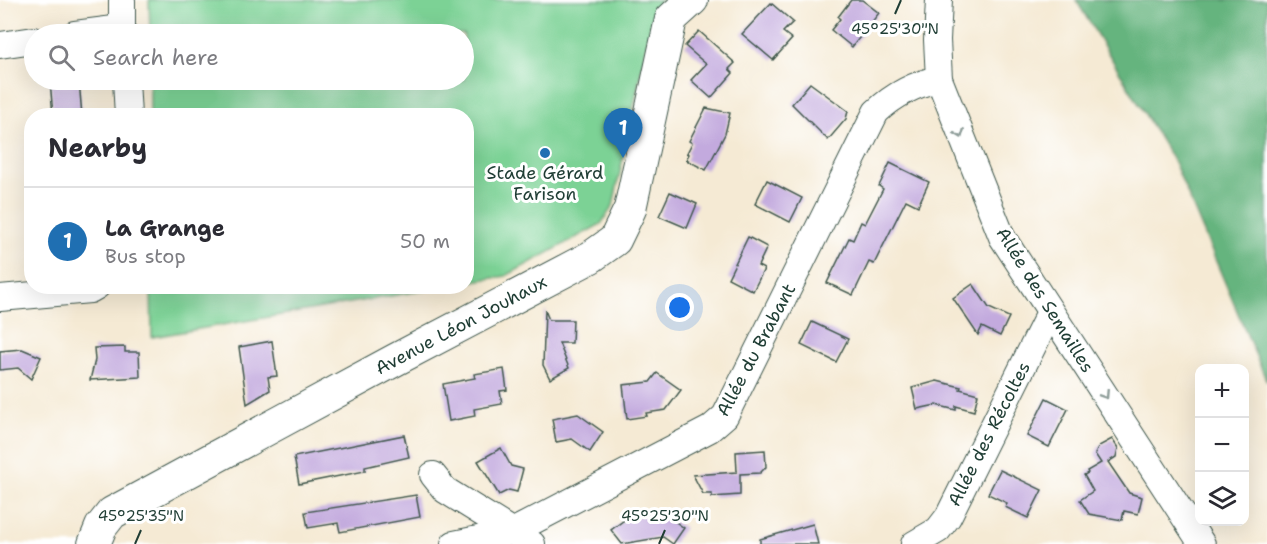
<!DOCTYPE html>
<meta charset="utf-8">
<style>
body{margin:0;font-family:"Shantell Sans",sans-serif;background:#f7f7f7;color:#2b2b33}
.controls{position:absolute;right:18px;bottom:18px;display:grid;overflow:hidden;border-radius:12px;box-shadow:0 6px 24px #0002}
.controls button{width:54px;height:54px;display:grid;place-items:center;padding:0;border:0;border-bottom:2px solid #e1e1e2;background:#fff;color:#2b2b33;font:30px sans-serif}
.you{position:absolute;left:680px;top:308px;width:21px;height:21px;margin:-15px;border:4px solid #fff;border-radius:50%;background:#1a73e8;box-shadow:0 0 0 9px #1a73e833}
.badge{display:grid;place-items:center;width:39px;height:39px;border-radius:50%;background:#1f6fb2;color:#fff;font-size:20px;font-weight:700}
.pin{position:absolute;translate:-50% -50px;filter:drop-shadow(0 2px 3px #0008)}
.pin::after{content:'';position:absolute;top:32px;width:21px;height:18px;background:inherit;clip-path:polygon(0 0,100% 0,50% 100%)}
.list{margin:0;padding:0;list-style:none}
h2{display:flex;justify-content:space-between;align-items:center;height:78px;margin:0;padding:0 24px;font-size:26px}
h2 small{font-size:20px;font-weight:400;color:#7c7c81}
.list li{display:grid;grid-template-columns:39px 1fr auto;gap:18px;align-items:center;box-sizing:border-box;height:108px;padding:0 24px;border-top:2px solid #e1e1e2}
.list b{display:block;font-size:22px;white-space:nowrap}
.list p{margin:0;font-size:20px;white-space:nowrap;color:#7c7c81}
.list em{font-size:20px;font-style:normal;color:#7c7c81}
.icon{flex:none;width:33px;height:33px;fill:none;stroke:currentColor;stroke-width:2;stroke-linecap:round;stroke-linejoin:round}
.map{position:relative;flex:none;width:1267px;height:544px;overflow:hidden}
.search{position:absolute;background:#fff;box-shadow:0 6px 24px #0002;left:24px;top:24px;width:450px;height:66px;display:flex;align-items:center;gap:15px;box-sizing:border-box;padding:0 21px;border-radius:33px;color:#7c7c81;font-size:22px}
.panel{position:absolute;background:#fff;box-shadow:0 6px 24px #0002;left:24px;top:108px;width:450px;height:186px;border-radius:24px}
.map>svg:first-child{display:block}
</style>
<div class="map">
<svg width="1267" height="544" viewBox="0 0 1267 544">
<rect width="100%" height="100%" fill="#fff"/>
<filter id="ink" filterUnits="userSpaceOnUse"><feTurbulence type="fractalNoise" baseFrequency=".0167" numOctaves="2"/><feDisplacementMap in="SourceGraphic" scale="12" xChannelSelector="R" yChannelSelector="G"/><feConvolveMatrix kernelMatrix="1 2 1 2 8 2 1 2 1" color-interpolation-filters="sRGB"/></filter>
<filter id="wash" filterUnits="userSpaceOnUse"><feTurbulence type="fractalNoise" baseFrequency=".008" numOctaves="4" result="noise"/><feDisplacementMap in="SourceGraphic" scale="24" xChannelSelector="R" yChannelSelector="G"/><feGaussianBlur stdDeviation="1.35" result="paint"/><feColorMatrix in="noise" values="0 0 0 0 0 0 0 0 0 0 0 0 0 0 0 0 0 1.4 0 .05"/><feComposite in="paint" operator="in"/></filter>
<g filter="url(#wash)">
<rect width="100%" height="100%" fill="#f5ead4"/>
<g fill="#7cd295" stroke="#4e8864" stroke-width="1.5">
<path d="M 149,0 L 661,0 L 656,7 L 651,23 L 613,206 L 601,224 L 506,276 L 467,282 L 466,116 L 150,115 L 150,80 L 464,80 L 464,34 L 150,34 Z"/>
<path d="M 151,287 L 151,286 L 443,287 L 152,337 Z"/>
</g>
<path fill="#65b47e" stroke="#427859" stroke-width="1.5" d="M 1076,0 L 1267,0 L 1267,382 L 1174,162 Z"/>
<g id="blocks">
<g fill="#c3aade">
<path d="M 851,0 L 862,0 L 879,13 L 852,47 L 831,30 L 840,19 L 838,17 Z"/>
<path d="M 771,3 L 793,22 L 783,32 L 792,39 L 773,60 L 742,34 Z"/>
<path d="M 699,31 L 735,63 L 729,69 L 733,73 L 711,98 L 691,80 L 706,64 L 685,46 Z"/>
<path d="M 50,80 L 79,80 L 82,116 L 53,116 Z"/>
<path d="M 810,83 L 848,111 L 846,119 L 828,140 L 792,104 Z"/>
<path d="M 706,108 L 730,113 L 725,134 L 706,170 L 686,160 L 689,154 L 687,153 L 692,143 L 689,141 Z"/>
<path d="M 890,163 L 929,182 L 918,206 L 906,200 L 874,264 L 869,262 L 853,295 L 827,283 L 849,238 L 853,240 L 861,222 L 865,224 L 883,189 L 879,186 Z"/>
<path d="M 767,180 L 802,198 L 790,222 L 755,204 Z"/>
<path d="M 670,192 L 697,204 L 687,228 L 659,216 Z"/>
<path d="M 748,237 L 767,247 L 758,266 L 764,269 L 753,291 L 728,278 Z"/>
<path d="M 973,284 L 989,308 L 1009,317 L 1000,336 L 982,327 L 978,335 L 953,298 Z"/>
<path d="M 545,310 L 549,320 L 573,320 L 572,343 L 559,343 L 569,368 L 550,379 L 543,365 Z"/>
<path d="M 812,322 L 848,339 L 836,362 L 801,345 Z"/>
<path d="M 272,341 L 277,376 L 268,377 L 270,390 L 247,404 L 239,347 Z"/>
<path d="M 125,347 L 125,352 L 139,352 L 140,377 L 90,380 L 95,360 L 94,348 Z"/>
<path d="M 22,349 L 41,357 L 31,379 L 18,368 L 0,370 L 0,351 Z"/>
<path d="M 504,369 L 507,390 L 500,391 L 502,404 L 474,409 L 475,416 L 449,421 L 443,384 L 475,378 L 474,374 Z"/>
<path d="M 657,373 L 681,390 L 666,410 L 646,413 L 647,416 L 627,419 L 623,385 L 650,382 Z"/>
<path d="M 937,381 L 961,387 L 960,389 L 978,394 L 974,411 L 956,406 L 956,410 L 936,405 L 917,409 L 912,388 Z"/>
<path d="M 1046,398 L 1068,409 L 1049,447 L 1027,436 Z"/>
<path d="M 578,414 L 603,432 L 590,452 L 572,439 L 556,442 L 552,419 Z"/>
<path d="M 404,435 L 409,457 L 365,467 L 365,471 L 299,484 L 294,457 Z"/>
<path d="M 1112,439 L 1118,448 L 1116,457 L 1108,462 L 1129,493 L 1142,497 L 1138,514 L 1124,511 L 1122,520 L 1089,514 L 1080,500 L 1093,491 L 1084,475 L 1088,473 L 1087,471 L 1101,463 L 1095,454 L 1099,446 Z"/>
<path d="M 501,448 L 511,466 L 523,469 L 517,492 L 509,490 L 499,495 L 478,461 Z"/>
<path d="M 765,450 L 766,467 L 760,473 L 740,474 L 740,495 L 712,497 L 712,494 L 703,494 L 693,475 L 737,472 L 736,452 Z"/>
<path d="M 1000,470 L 1042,490 L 1028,518 L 1005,507 L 1007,503 L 988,494 Z"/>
<path d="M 416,495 L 420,517 L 340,532 L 338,523 L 308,528 L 305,512 Z"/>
<path d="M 662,512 L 684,528 L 673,544 L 663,537 L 622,544 L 611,530 L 627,518 Z"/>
<path d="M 813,524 L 818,544 L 760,544 L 760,539 Z"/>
</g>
</g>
</g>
<g filter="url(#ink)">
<use href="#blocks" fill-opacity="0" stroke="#3f574c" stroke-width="1.5"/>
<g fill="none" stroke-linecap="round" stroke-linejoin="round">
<defs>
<g id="minor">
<path d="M 122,0 L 122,34"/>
<path d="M 939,0 L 937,40 L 939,79 L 1002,237 L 1202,544"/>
<path d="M 75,34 L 122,28"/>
<path d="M 0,45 L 34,40"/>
<path d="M 126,80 L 128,116"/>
<path d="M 0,298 L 90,290 L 97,286"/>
<path d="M 433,475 L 445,490 L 532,544"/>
<path d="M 454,544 L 512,532 L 710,429 L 725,416 L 876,112 C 894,95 914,84 939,79"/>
<path d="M 914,544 L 938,530 L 948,517 L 1050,312"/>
</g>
<path id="tertiary" d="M 94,544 L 101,527 L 112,513 L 395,360 L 591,257 L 615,240 L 630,209 L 671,19 L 692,0"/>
</defs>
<use href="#minor" stroke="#3f574c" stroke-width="28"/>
<use href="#tertiary" stroke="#3f574c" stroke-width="34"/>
<use href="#minor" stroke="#fff" stroke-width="26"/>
<use href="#tertiary" stroke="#fff" stroke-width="32"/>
</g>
<defs><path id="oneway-chevron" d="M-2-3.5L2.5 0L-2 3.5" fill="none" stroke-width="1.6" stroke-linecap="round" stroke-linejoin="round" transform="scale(1.5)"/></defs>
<g stroke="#8f9e9a">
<use href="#oneway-chevron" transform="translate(960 134) rotate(69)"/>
<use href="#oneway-chevron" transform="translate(1105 395) rotate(57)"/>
</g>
</g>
<path fill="none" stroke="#1f3d34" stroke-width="2" d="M 895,14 L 901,0M 135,544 L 141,530M 659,544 L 665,530"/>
<circle fill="#1f6fb2" stroke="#fff" stroke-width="2" cx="545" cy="153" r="6"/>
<g text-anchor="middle" stroke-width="6" stroke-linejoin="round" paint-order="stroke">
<g font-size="18" fill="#1f3d34" stroke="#fff">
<text x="545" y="179">Stade Gérard<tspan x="545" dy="21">Farison</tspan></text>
</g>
<g font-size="18" fill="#1f3d34" stroke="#fff">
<text transform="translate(1045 300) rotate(58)" y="6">Allée des Semailles</text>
<text transform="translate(461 325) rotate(-28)" y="6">Avenue Léon Jouhaux</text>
<text transform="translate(756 350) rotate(-62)" y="6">Allée du Brabant</text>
<text transform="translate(989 434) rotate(-63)" y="6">Allée des Récoltes</text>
</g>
</g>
<g font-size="15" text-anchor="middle" fill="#1f3d34" stroke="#fff" stroke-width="6" stroke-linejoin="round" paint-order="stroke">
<text x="895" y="34">45°25'30"N</text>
<text x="141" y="521">45°25'35"N</text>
<text x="665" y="521">45°25'30"N</text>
</g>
</svg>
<div class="controls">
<button>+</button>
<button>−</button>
<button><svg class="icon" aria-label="layers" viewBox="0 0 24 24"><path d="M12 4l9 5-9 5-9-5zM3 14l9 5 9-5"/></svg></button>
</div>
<div class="you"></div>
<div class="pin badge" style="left:623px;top:158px">1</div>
<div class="search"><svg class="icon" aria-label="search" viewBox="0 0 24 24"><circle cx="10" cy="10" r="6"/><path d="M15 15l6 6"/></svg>Search here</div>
<section class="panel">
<h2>Nearby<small></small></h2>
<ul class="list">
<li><span class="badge">1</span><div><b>La Grange</b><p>Bus stop</p></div><em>50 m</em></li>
</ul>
</section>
</div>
